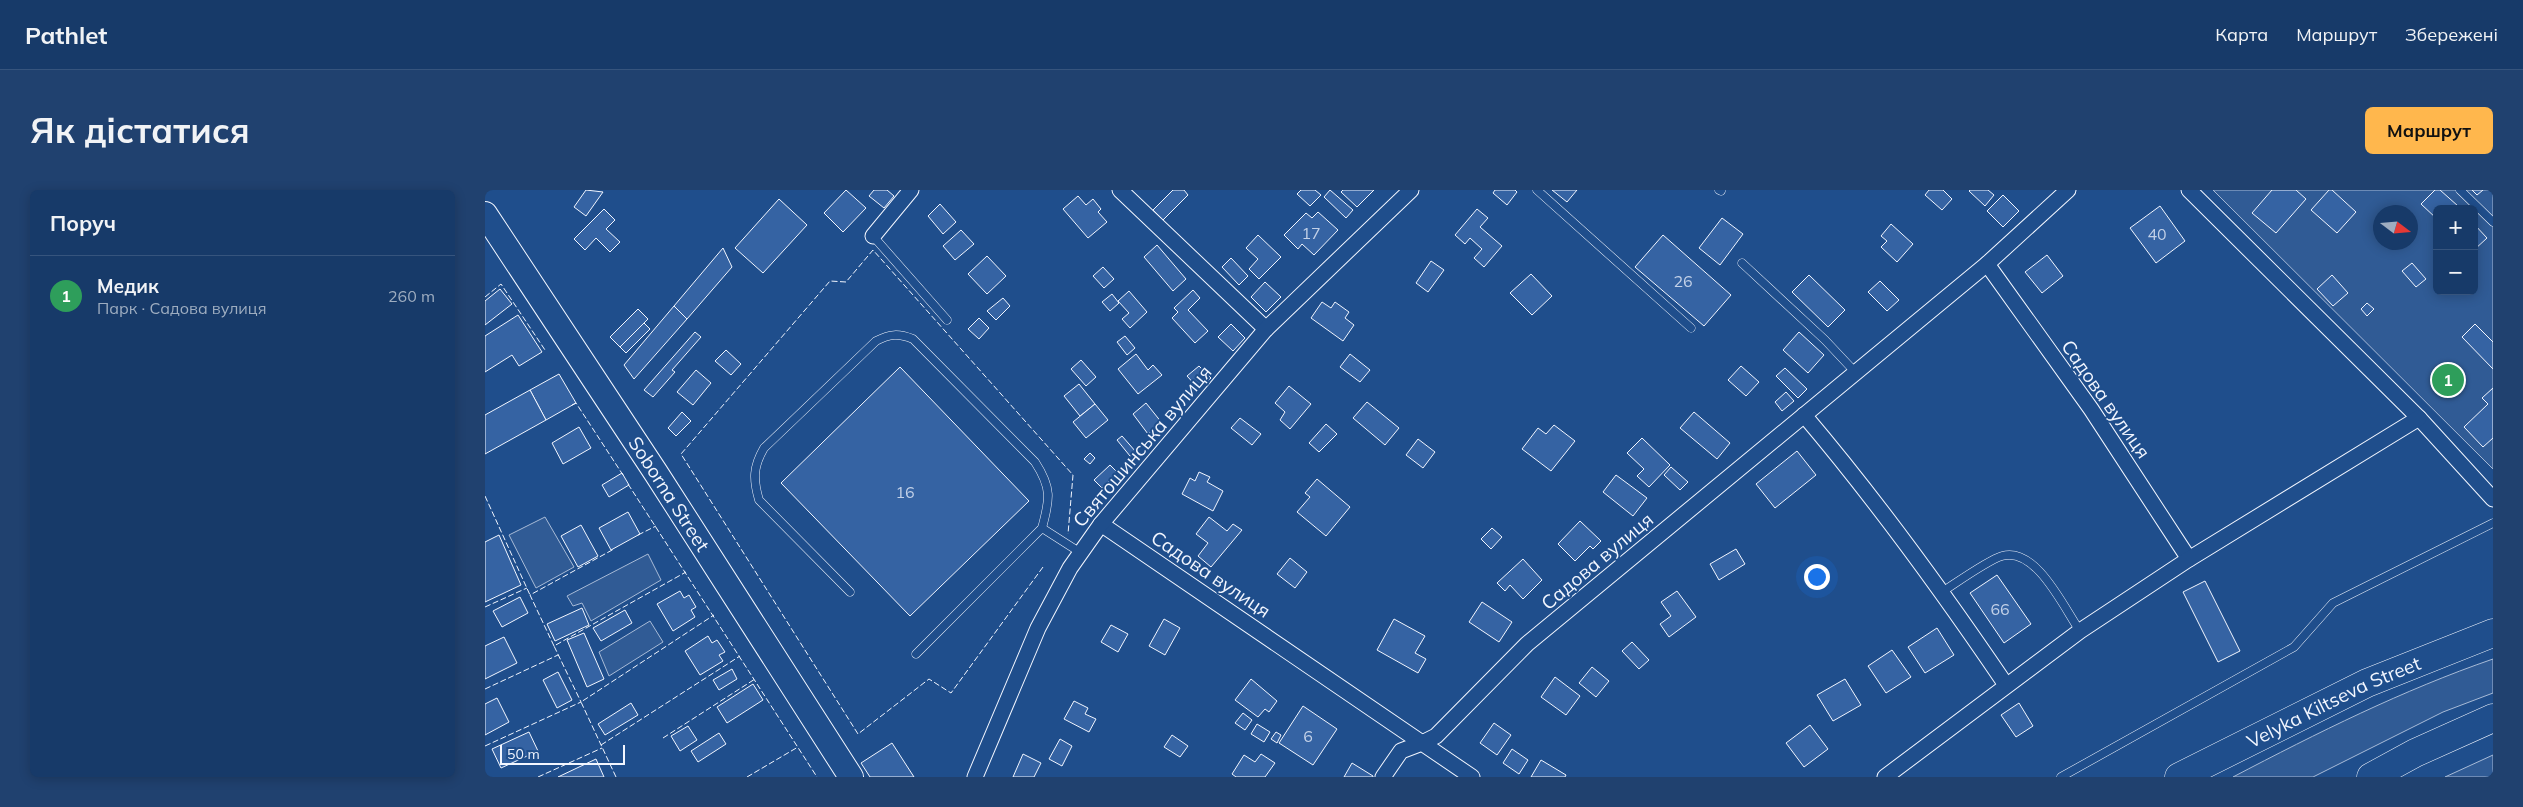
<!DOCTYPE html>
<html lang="uk">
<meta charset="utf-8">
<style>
body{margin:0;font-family:Mulish,sans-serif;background:#20416f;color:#f1f3f6}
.controls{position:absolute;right:15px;top:15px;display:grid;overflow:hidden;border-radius:8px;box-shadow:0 2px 12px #0003}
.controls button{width:45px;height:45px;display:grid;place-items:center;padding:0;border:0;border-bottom:1px solid #36547d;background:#173a69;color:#f1f3f6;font:25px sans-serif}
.compass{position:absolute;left:1888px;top:15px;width:45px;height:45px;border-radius:50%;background:#173a69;box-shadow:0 2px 12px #0003;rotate:106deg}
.scale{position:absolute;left:15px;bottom:12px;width:125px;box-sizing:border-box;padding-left:5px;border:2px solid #f2f6ff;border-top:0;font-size:14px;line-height:18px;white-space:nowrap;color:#f2f6ff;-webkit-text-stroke:4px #1f4e8c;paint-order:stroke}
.you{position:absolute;left:1331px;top:386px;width:18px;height:18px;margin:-12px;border:4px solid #fff;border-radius:50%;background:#1a73e8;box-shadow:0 0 0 8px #1a73e833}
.badge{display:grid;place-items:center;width:32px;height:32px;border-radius:50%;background:#ffb74d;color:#fff;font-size:16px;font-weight:700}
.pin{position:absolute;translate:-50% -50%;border:2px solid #fff;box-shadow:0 1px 5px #0006}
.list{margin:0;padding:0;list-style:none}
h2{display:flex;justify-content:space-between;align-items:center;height:65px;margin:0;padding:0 20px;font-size:21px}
h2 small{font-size:16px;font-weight:400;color:#9eadc0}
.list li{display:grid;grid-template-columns:32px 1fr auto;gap:15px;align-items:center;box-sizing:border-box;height:80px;padding:0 20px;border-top:1px solid #36547d}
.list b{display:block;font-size:19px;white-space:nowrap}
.list p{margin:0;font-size:16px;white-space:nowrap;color:#9eadc0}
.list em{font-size:16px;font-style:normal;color:#9eadc0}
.map{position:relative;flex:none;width:2008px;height:587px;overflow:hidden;border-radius:8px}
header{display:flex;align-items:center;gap:30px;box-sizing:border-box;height:70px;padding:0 25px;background:#173a69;border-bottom:1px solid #36547d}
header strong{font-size:24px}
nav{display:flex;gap:28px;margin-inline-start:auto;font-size:18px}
.intro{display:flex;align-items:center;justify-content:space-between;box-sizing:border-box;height:120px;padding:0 30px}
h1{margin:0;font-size:35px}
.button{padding:12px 22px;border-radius:8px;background:#ffb74d;color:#111;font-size:18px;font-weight:700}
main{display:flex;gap:30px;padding:0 30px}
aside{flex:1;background:#173a69;border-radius:8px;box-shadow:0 2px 12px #0003}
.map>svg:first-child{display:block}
</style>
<header>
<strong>Pathlet</strong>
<nav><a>Карта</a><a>Маршрут</a><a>Збережені</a></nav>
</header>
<div class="intro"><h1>Як дістатися</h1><a class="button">Маршрут</a></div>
<main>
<aside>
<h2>Поруч<small></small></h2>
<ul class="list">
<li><span class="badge" style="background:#2e9e5b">1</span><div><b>Медик</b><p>Парк · Садова вулиця</p></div><em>260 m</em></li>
</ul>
</aside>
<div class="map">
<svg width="2008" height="587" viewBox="0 0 2008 587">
<rect width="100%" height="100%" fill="#1f4e8c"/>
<g fill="#305b95" stroke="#a8bbd7" fill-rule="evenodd">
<path d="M 1728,0 L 2008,0 L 2008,279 ZM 1952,19 L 1989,19 L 1989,101 L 1952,101 ZM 1896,22 L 1926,22 L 1926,52 L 1896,52 Z"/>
<path d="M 60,327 L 89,377 L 51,398 L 24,345 Z"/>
<path d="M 163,364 L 176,390 L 106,431 L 97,413 L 88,416 L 82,406 Z"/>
<path d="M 165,431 L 178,452 L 124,486 L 114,462 Z"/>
<path d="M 2008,469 L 2008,503 L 1958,522 L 1828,587 L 1748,587 C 1832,543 1918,500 2008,469 Z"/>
<path d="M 2008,565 L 2008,587 L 1960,587 Z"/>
</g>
<g fill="#3563a3" stroke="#f2f6ff">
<path d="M 101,0 L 118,2 L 101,26 L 89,17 Z"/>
<path d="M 361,0 L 381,18 L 358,42 L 339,23 Z"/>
<path d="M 389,0 L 402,0 L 409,6 L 399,18 L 384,6 Z"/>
<path d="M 688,0 L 699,0 L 703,5 L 678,30 L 668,20 Z"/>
<path d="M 816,0 L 830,0 L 836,5 L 825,16 L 812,4 Z"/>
<path d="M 845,0 L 868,20 L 861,28 L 839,7 Z"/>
<path d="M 858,0 L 889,0 L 872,17 L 856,2 Z"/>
<path d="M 1010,0 L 1030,0 L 1032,2 L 1022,15 L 1008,3 Z"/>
<path d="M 1067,0 L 1092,0 L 1082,12 Z"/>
<path d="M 1444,0 L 1458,0 L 1467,9 L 1457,20 L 1440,5 Z"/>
<path d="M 1485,0 L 1503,0 L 1509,5 L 1500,16 L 1484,1 Z"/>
<path d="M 1787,0 L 1811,0 L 1821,9 L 1791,43 L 1767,23 Z"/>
<path d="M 1844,0 L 1847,0 L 1871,22 L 1852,43 L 1826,20 Z"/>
<path d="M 1950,0 L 1955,0 L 1973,16 L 1971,19 L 1952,19 L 1952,29 L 1936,14 Z"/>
<path d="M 1987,0 L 1998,0 L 1992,5 Z"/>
<path d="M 1518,5 L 1534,21 L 1518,37 L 1502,21 Z"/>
<path d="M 593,6 L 601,15 L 608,9 L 616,19 L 613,22 L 622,32 L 603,48 L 578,19 Z"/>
<path d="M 294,9 L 322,35 L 278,83 L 250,58 Z"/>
<path d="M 455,14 L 471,32 L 458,44 L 443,26 Z"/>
<path d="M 1675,16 L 1700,51 L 1671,73 L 1645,38 Z"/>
<path d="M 119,19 L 130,30 L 121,39 L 135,52 L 125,62 L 111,48 L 100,60 L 89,49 Z"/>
<path d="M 992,19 L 1003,28 L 995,37 L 1017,56 L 999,77 L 989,68 L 997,59 L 985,48 L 980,54 L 970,45 Z"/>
<path d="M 833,22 L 853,40 L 829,65 L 817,54 L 813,59 L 799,45 L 821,23 L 827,28 Z"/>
<path d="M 1237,28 L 1258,44 L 1235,75 L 1214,58 Z"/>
<path d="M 1406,34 L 1428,54 L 1412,72 L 1396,57 L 1402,51 L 1396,46 Z"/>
<path d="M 1989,34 L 2002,48 L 1989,60 Z"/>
<path d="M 476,40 L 489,54 L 470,70 L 458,56 Z"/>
<path d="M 773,45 L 796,67 L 774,89 L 764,79 L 773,69 L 761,58 Z"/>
<path d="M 1178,45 L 1246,105 L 1219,136 L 1150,77 Z"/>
<path d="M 672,55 L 701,89 L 688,101 L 659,67 Z"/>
<path d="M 238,58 L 247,77 L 202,129 L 189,116 Z"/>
<path d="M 1562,65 L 1578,86 L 1557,103 L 1540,82 Z"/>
<path d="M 502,66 L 521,86 L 502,104 L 483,84 Z"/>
<path d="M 746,68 L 763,86 L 754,95 L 737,77 Z"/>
<path d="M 946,71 L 959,80 L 943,102 L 931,93 Z"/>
<path d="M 1927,73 L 1941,89 L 1931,97 L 1917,81 Z"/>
<path d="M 618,77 L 629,89 L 619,98 L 608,86 Z"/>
<path d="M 1046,84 L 1067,106 L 1047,125 L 1025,103 Z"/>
<path d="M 1324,85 L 1360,120 L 1343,137 L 1307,102 Z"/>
<path d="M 1847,85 L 1863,103 L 1848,116 L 1832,99 Z"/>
<path d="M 1395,91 L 1414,110 L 1402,121 L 1383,102 Z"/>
<path d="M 780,92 L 796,107 L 781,122 L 766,107 Z"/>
<path d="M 15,99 L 27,114 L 0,135 L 0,111 Z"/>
<path d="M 708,100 L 715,108 L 703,120 L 723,141 L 710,153 L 687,128 L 693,122 L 689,118 Z"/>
<path d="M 644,101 L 662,122 L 645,138 L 637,129 L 644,123 L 633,111 Z"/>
<path d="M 627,104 L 634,113 L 625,121 L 617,112 Z"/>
<path d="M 518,108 L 525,116 L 511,130 L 502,121 Z"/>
<path d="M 837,112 L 846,118 L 850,112 L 864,122 L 860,128 L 869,135 L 858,151 L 826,128 Z"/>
<path d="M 1882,113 L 1889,119 L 1882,126 L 1876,119 Z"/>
<path d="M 189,116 L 202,129 L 149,189 L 139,175 Z"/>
<path d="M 153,119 L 163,129 L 135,157 L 125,147 Z"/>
<path d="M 33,125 L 57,162 L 34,176 L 27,165 L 0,182 L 0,146 Z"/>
<path d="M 494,128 L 504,138 L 494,149 L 483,139 Z"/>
<path d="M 159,133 L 165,139 L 141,163 L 135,157 Z"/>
<path d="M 746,134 L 760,148 L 748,161 L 733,147 Z"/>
<path d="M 1990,134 L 2008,152 L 2008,179 L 1977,147 Z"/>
<path d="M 210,142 L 216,147 L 187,180 L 190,182 L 168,207 L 159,200 Z"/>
<path d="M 1314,142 L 1339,165 L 1323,183 L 1298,160 Z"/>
<path d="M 640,146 L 650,158 L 642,165 L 632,152 Z"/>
<path d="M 241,160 L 256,174 L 246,185 L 230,171 Z"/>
<path d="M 651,164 L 663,180 L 668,175 L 677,185 L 653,204 L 633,179 Z"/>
<path d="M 865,164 L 885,180 L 875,192 L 855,177 Z"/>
<path d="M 596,170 L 611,187 L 601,196 L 586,179 Z"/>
<path d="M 714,176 L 726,188 L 714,199 L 702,186 Z"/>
<path d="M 1256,176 L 1274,192 L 1261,206 L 1243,190 Z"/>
<path d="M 415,177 L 544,311 L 425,426 L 296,293 Z"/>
<path d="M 1300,178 L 1322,199 L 1313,208 L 1291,186 Z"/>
<path d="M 211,180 L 226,193 L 208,215 L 192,202 Z"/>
<path d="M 74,184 L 91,213 L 61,230 L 45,200 Z"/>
<path d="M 594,194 L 610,214 L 595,226 L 579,206 Z"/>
<path d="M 804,196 L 826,214 L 805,239 L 795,230 L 800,222 L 790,213 Z"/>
<path d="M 2008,198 L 2008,248 L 1998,257 L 1979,237 L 2003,214 L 1997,208 Z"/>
<path d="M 45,200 L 61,230 L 0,264 L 0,225 Z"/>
<path d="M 1301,202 L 1309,211 L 1297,221 L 1290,212 Z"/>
<path d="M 882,212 L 914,238 L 900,255 L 868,228 Z"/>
<path d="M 661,213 L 677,233 L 663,244 L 648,224 Z"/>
<path d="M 610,214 L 623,230 L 601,248 L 588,232 Z"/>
<path d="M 197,222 L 206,231 L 191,246 L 183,238 Z"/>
<path d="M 1209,222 L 1245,253 L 1232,269 L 1195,238 Z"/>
<path d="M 755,228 L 776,244 L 767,255 L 746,238 Z"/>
<path d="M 841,234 L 852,244 L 834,262 L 824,253 Z"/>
<path d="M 1069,235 L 1090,251 L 1066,281 L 1037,259 L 1053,238 L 1061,244 Z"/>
<path d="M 94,237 L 106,258 L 78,274 L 67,253 Z"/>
<path d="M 637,246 L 651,262 L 645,266 L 632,250 Z"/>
<path d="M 1157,248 L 1185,275 L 1164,297 L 1152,286 L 1159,279 L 1142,263 Z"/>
<path d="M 933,249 L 950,262 L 938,278 L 921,265 Z"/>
<path d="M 1312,261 L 1331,285 L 1290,318 L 1271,294 Z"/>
<path d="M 605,263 L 610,268 L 605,274 L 599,269 Z"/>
<path d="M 625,275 L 633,283 L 617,298 L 609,290 Z"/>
<path d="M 1186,277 L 1203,292 L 1195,300 L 1179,285 Z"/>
<path d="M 714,282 L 725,287 L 722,292 L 738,301 L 728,321 L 697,304 L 705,288 L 710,291 Z"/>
<path d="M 137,283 L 144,295 L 124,307 L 117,295 Z"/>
<path d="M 1131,285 L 1162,308 L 1148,326 L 1118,302 Z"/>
<path d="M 832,289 L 865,317 L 841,346 L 812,322 L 825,307 L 820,303 Z"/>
<path d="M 143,322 L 155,344 L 126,360 L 114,338 Z"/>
<path d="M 724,327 L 742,341 L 748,334 L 757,340 L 726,377 L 713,366 L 723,353 L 711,344 Z"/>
<path d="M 1095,331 L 1116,351 L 1108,359 L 1105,356 L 1090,371 L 1073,354 Z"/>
<path d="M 96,335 L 113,366 L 93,377 L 76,346 Z"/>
<path d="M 1007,338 L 1017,347 L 1006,359 L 996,349 Z"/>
<path d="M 14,345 L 36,395 L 0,412 L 0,352 Z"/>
<path d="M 1251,359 L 1260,374 L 1234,390 L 1225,374 Z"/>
<path d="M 805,368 L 822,382 L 810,398 L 792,384 Z"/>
<path d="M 1038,369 L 1057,390 L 1038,409 L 1025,395 L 1020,401 L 1012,393 Z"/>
<path d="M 1512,385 L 1546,434 L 1519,453 L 1485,403 Z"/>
<path d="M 1720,391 L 1755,461 L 1733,472 L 1698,402 Z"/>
<path d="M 195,401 L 199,408 L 204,405 L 211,417 L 206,420 L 210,427 L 188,441 L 172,414 Z"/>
<path d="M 1192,401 L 1211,427 L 1184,447 L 1175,434 L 1186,426 L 1176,412 Z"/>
<path d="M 35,407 L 43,423 L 17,437 L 8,421 Z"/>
<path d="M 997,412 L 1027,432 L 1014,452 L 984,432 Z"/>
<path d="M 97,418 L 104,435 L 70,451 L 62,434 Z"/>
<path d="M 140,420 L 147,433 L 116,451 L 108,438 Z"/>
<path d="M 679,429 L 695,438 L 680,465 L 664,456 Z"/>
<path d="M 909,429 L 940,446 L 930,463 L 941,469 L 933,483 L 892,460 Z"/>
<path d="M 626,435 L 643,444 L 633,462 L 616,452 Z"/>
<path d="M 1452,438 L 1469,465 L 1440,483 L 1423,457 Z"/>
<path d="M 99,443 L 119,489 L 102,497 L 82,450 Z"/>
<path d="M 223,446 L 227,453 L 232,450 L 240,462 L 234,465 L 238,471 L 215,485 L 200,461 Z"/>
<path d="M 19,447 L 32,473 L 0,489 L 0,456 Z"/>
<path d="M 1147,452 L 1164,470 L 1154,479 L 1137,461 Z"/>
<path d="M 1407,460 L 1426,487 L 1401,503 L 1383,476 Z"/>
<path d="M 1107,477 L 1124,491 L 1111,507 L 1094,493 Z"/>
<path d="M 247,479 L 252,489 L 234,500 L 228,490 Z"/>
<path d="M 73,482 L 87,510 L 72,518 L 58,490 Z"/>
<path d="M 1070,487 L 1095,506 L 1081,525 L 1056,507 Z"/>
<path d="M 766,489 L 792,511 L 784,522 L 780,519 L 773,527 L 750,510 Z"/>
<path d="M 1360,489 L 1376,515 L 1348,531 L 1332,505 Z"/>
<path d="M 268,494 L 278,510 L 242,533 L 232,517 Z"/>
<path d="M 12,508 L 24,532 L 0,545 L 0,514 Z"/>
<path d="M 589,511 L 603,518 L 600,524 L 611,529 L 604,542 L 579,529 Z"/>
<path d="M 146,513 L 153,525 L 120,545 L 113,534 Z"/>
<path d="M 1534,513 L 1548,536 L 1531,547 L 1516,525 Z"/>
<path d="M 818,516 L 852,539 L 828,575 L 794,553 Z"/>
<path d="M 758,523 L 767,530 L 760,540 L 750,533 Z"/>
<path d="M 1009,533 L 1026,545 L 1012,565 L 995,553 Z"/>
<path d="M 772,534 L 785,542 L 779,552 L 766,544 Z"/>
<path d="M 1325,535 L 1343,559 L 1319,577 L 1301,553 Z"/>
<path d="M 203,536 L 212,550 L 195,561 L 186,546 Z"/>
<path d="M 44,542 L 53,561 L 16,578 L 7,559 Z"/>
<path d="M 791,542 L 796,545 L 792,553 L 786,549 Z"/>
<path d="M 234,543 L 241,554 L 213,572 L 206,561 Z"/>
<path d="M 687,545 L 703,556 L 695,567 L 679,557 Z"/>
<path d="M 575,549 L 587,556 L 577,576 L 564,569 Z"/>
<path d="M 407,553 L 429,587 L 385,587 L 376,573 Z"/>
<path d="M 1027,559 L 1043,570 L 1034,584 L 1018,573 Z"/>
<path d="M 538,564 L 556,573 L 549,587 L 528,587 Z"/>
<path d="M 776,564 L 790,573 L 780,587 L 751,587 L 747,584 L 759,565 L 770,572 Z"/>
<path d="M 111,569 L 119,587 L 73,587 Z"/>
<path d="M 1056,570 L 1081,585 L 1080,587 L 1046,587 Z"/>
<path d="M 867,573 L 888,586 L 888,587 L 859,587 Z"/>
</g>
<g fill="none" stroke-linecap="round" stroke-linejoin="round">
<defs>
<g id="lane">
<path d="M 1052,0 L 1206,138"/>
<path d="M 1234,0 L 1236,1"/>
<path d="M 1975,0 L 2008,32"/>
<path d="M 388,46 L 462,130"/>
<path d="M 1257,73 L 1340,150 L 1371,183"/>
<path d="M 365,402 L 274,310 C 268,289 268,277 279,258 L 391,151 C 405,144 413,143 428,149 L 550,272 C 567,298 565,309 557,338"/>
<path d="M 1457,402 C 1471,393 1503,370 1517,366 C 1551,356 1579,418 1595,441"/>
<path d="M 431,464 L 557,338 L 596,363"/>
<path d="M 1576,587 L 1809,457 L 1848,413 L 2008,333"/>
</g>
<g id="street">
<path d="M 635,0 L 781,139"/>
<path d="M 1704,0 L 1934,228 L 2008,309"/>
<path d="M 388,46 L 426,0"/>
<path d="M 1502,74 L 1606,219 L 1704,369"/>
<path d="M 1319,225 C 1392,311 1458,402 1521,495"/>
<path d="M 616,334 L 937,553 L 951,546 L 1042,454 L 1502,74 L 1583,0"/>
<path d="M 490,587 L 553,438 L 585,378 L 616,334 L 781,139 L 926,0"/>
<path d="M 898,587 L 916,561 L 937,553 L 987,587"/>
<path d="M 1400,587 L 1595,441 L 1704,369 L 1934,228"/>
</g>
<g id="primary">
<path id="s1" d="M 0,24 L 171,283 L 366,587"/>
</g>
<g id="highway">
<path id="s2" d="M 1694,587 L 1882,493 L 2008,443"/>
<path d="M 1886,587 L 1930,563 L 2008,528"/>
</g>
</defs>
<use href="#lane" stroke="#f2f6ff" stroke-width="9"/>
<use href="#street" stroke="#f2f6ff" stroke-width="17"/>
<use href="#primary" stroke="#f2f6ff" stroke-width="26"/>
<use href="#highway" stroke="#f2f6ff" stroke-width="29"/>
<use href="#lane" stroke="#1f4e8c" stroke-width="8"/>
<use href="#street" stroke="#1f4e8c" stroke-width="15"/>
<use href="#primary" stroke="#1f4e8c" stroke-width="24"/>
<use href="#highway" stroke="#1f4e8c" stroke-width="28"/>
<g stroke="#f2f6ff" stroke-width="1" stroke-dasharray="6 2.5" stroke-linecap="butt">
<path d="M 0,107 L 16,94 L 60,160"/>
<path d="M 87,215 L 91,213 L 138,285"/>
<path d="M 143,294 L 332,587"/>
<path d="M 0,306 L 45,405"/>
<path d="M 153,345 L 171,336"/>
<path d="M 558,377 L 466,503 L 444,489 L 373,544 L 196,264 L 345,91 L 361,92 L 388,60 L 588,285 L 583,344"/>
<path d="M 0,417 L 42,398"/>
<path d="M 69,456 L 45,405 L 129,359"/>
<path d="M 0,499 L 73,465"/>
<path d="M 178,548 L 270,489"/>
<path d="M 116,555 L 255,466"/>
<path d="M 0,556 L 96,512 L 69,456 L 201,382"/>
<path d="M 53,587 L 117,558"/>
<path d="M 131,587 L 96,512 L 229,425"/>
<path d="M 262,587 L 313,557"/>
</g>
</g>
<g text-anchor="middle" stroke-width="4" stroke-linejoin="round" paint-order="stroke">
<g font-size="16" fill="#c3d1e8">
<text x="826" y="49">17</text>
<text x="1672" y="50">40</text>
<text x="1198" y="97">26</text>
<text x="420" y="308">16</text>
<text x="1515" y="425">66</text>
<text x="823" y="552">6</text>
</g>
<g font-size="19" fill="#f2f6ff" stroke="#1f4e8c">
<text transform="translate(1621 209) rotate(55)" y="7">Садова вулиця</text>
<text transform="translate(657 256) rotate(-50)" y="7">Святошинська вулиця</text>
<text dy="7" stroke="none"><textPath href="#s1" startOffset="335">Soborna Street</textPath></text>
<text transform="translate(1112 371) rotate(-40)" y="7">Садова вулиця</text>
<text transform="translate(726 384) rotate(34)" y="7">Садова вулиця</text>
<text dy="7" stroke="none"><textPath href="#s2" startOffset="172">Velyka Kiltseva Street</textPath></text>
</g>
</g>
</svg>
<div class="controls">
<button>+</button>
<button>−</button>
</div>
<svg class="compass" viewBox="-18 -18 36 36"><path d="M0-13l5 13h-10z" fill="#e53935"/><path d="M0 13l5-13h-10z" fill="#9eadc0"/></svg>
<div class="scale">50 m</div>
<div class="you"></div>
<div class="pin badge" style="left:1963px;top:190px;background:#2e9e5b">1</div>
</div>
</main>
